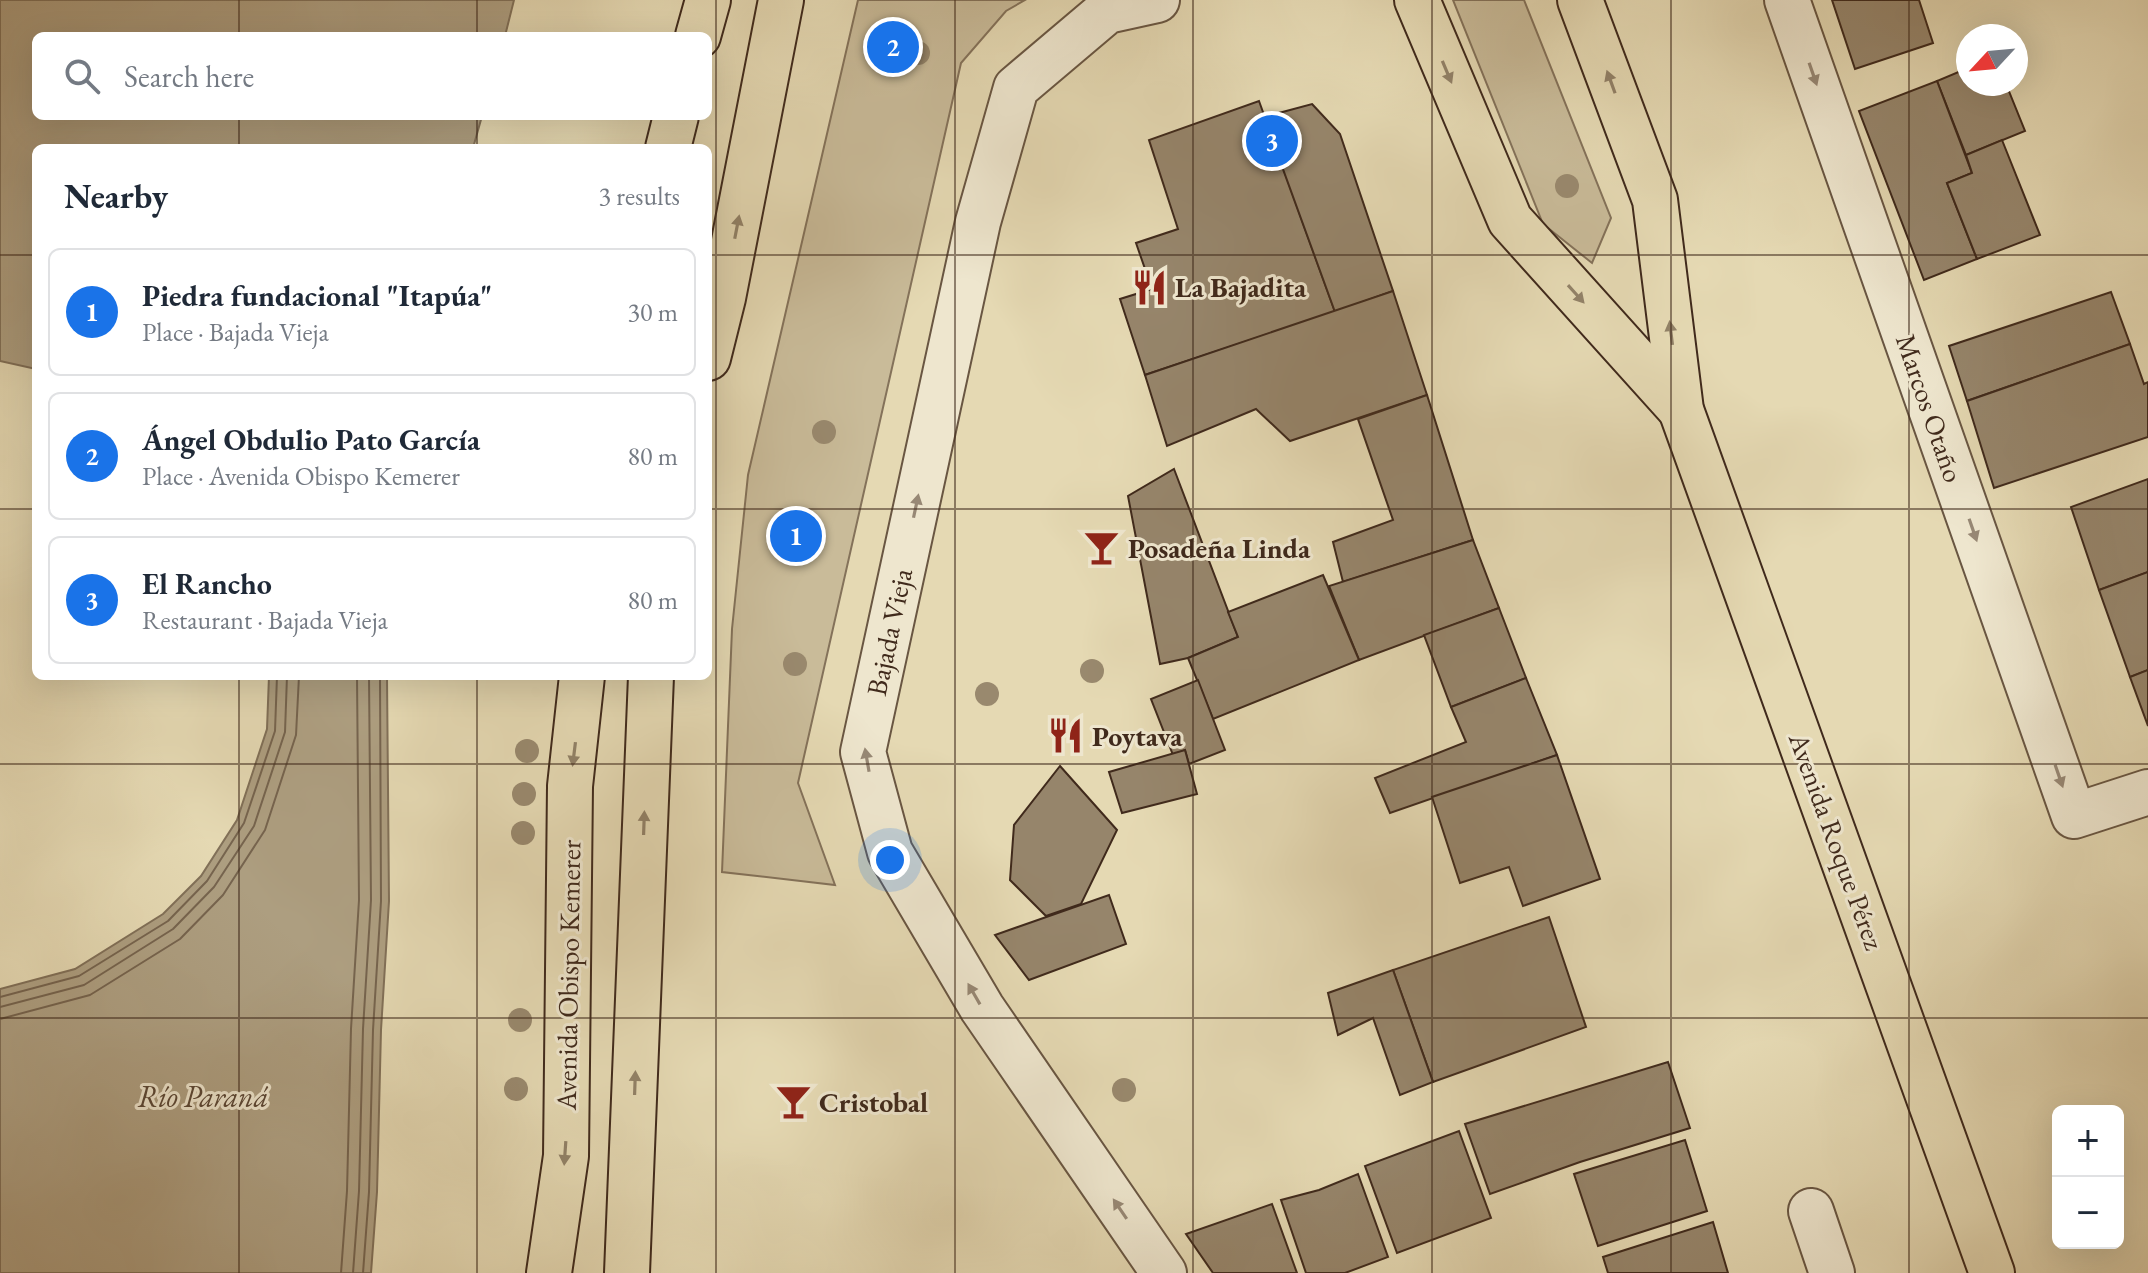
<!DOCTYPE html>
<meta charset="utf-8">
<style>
body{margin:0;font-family:"EB Garamond",serif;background:#f6f6f7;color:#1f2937}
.controls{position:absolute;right:24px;bottom:24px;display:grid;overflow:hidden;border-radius:12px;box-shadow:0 8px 32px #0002}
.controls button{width:72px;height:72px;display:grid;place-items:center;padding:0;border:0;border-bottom:2px solid #e0e1e3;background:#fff;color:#1f2937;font:40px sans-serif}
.compass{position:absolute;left:1956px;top:24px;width:72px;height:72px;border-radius:50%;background:#fff;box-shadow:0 8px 32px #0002;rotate:244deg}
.you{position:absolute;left:890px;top:860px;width:28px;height:28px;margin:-20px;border:6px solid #fff;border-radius:50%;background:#1a73e8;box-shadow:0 0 0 12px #1a73e833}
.badge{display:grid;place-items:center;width:52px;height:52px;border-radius:50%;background:#1a73e8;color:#fff;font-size:26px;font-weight:700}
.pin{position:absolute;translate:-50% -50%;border:4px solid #fff;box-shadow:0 2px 8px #0006}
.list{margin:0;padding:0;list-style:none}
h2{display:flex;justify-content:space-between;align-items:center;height:104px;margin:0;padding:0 32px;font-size:34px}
h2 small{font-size:26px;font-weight:400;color:#747a83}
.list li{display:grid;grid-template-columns:52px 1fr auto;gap:24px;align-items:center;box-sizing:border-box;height:128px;margin:0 16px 16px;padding:0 16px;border:2px solid #e0e1e3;border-radius:12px}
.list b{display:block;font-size:30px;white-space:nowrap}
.list p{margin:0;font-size:26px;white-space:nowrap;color:#747a83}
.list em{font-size:26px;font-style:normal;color:#747a83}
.icon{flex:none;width:44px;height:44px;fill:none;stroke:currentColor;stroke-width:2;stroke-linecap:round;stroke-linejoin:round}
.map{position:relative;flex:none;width:2148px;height:1273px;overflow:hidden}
.search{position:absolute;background:#fff;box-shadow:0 8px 32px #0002;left:32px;top:32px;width:680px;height:88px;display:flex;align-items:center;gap:20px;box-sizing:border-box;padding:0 28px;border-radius:12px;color:#747a83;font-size:30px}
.panel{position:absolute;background:#fff;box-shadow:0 8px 32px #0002;left:32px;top:144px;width:680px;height:536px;border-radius:12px}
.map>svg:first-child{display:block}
</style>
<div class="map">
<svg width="2148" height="1273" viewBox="0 0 2148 1273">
<rect width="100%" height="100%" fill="#e5d9b3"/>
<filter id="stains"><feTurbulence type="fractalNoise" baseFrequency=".0025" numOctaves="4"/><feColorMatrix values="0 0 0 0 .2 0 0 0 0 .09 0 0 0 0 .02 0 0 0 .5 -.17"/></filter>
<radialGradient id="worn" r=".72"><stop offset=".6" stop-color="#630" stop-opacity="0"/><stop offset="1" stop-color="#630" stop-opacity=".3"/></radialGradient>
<g fill="#c9bb99" stroke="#84725a" stroke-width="2">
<path d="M 858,0 L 1025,0 L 1006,11 L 961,63 L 798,783 L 835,885 L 722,872 L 732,629 L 748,475 Z"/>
<path d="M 1453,0 L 1524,0 L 1611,218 L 1592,263 L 1543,224 Z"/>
</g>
<g fill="#ad9e80" stroke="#817058" stroke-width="2">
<path d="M 0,0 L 514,0 L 505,36 L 36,36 L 36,116 L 482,116 L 473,148 L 36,148 L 36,369 L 0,361 Z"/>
<path d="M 269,676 L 387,676 L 389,901 L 381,1030 L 377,1192 L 371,1273 L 0,1273 L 0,989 L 75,969 L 163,914 L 201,876 L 237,820 L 267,729 Z"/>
</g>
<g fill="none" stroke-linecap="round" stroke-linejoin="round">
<g stroke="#76644e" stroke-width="2">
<path d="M 0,997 L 79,976 L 168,921 L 207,881 L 244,823 L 275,731 L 277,676"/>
<path d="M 0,1007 L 84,985 L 173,929 L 214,887 L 254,826 L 285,732 L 287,676"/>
<path d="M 0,1019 L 90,995 L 180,939 L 223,895 L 265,830 L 296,735 L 299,676"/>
<path d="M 341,1273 L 347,1191 L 351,1029 L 359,900 L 357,676"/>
<path d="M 353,1273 L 359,1191 L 363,1029 L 371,900 L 369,676"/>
<path d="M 363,1273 L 369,1192 L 373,1030 L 381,901 L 380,676"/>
</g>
</g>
<g fill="#96856b" stroke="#402a1c" stroke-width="2">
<path d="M 1832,0 L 1919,0 L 1933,43 L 1855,69 Z"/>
<path d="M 1968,68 L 1968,84 L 2006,84 L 2025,131 L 1966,155 L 1937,81 Z"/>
<path d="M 1937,81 L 1972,173 L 1947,183 L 1977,259 L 1924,280 L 1859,111 Z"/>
<path d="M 1259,101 L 1335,312 L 1145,375 L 1120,299 L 1152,289 L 1136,243 L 1178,229 L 1149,140 Z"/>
<path d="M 1312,104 L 1340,134 L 1393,291 L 1335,312 L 1264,117 Z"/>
<path d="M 2002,140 L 2040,235 L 1977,259 L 1947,183 L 1972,173 L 1966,155 Z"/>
<path d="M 1393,291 L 1427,395 L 1290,441 L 1256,409 L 1167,446 L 1145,375 Z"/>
<path d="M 2111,292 L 2130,344 L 1967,401 L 1949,346 Z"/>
<path d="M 2130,344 L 2144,384 L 2148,382 L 2148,437 L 1994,488 L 1967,401 Z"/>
<path d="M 1427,395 L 1473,540 L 1343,582 L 1333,542 L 1393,520 L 1358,419 Z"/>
<path d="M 1174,469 L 1238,637 L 1188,658 L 1160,664 L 1128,496 Z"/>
<path d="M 2148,479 L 2148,572 L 2099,590 L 2071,507 Z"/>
<path d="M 1473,540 L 1499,608 L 1359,660 L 1329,586 Z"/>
<path d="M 2148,572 L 2148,670 L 2130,677 L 2099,590 Z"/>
<path d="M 1323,575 L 1359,660 L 1213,719 L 1188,658 L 1238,637 L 1228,612 Z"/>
<path d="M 1499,608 L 1526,678 L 1451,707 L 1424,635 Z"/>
<path d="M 2148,670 L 2148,726 L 2130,677 Z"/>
<path d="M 1526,678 L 1557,755 L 1390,813 L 1375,778 L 1466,742 L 1451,707 Z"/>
<path d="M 1198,680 L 1225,750 L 1189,764 L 1185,750 L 1173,755 L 1151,699 Z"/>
<path d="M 1185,750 L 1197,794 L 1122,813 L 1109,772 Z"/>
<path d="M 1557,755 L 1600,879 L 1523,906 L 1509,867 L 1460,883 L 1432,797 Z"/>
<path d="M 1060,766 L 1117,830 L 1081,904 L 1046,916 L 1010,880 L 1014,825 Z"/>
<path d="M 1109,895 L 1126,944 L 1029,980 L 995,935 Z"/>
<path d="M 1549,917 L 1586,1027 L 1433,1082 L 1393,970 Z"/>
<path d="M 1393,970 L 1433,1082 L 1400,1095 L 1373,1018 L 1338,1035 L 1328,993 Z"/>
<path d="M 1668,1062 L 1690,1128 L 1580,1162 L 1490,1194 L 1465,1124 Z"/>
<path d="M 1459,1131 L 1491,1218 L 1397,1253 L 1365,1166 Z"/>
<path d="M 1685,1140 L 1707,1211 L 1598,1246 L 1574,1174 Z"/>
<path d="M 1358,1174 L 1388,1257 L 1345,1273 L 1306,1273 L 1281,1200 L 1319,1190 Z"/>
<path d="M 1272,1204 L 1297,1273 L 1213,1273 L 1186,1234 Z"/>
<path d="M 1713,1222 L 1728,1273 L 1608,1273 L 1603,1257 Z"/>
</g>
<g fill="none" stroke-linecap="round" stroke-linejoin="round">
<defs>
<g id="minor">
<path d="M 1157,0 L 1107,11 L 1016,88 L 978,222 L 863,752 L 890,852 L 982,1008 L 1164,1273"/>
<path d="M 1787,0 L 2074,816 L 2148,792"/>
<path d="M 1811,1211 L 1832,1273"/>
</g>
<g id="major">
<path d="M 1417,0 L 1510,220 L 1681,410"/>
<path d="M 1580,0 L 1655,200 L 1681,410 L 1992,1273"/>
<path d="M 698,36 L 708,0"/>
<path d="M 668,148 L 676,116"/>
<path d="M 708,358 L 723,298 L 781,0"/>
<path d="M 549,1273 L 566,1156 L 570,786 L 582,676"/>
<path d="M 627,1273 L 651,676"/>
</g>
</defs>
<use href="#minor" stroke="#695642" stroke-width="48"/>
<use href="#major" stroke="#402a1c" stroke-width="48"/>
<use href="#minor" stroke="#eee6ce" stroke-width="44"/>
<use href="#major" stroke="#e5d9b3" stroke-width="44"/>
</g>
<g fill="#99896e">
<circle cx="918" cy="53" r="12"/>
<circle cx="1567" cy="186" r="12"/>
<circle cx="824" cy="432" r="12"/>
<circle cx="795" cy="664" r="12"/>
<circle cx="1092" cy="671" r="12"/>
<circle cx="987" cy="694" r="12"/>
<circle cx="527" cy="751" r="12"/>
<circle cx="524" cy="794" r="12"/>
<circle cx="523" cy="833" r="12"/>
<circle cx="520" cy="1020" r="12"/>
<circle cx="516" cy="1089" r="12"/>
<circle cx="1124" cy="1090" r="12"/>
</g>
<defs><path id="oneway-solid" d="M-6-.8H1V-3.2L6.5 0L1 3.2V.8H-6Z" transform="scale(2)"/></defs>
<g fill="#928268">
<use href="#oneway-solid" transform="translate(1447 72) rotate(67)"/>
<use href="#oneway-solid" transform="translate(1611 82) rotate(-110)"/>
<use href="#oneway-solid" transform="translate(737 227) rotate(-79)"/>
<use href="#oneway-solid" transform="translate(1576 294) rotate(48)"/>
<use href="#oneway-solid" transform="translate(1671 333) rotate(-97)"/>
<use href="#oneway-solid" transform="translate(574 754) rotate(97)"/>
<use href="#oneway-solid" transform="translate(644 823) rotate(-88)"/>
<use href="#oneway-solid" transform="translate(635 1083) rotate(-88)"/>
<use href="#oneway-solid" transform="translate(565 1153) rotate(94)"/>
</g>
<g fill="#978875">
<use href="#oneway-solid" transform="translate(1813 74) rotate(71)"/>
<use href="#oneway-solid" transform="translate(916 506) rotate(-78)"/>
<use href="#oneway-solid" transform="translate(1973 530) rotate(71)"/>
<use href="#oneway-solid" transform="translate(867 760) rotate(-100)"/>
<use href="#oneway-solid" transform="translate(2059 776) rotate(71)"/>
<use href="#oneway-solid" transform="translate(974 994) rotate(-120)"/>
<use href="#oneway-solid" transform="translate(1120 1209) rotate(-124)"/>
</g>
<path fill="none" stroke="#402a1c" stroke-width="2" stroke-opacity="0.55" d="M 239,0 L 239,36M 477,0 L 477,36M 716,0 L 716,1273M 955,0 L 955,1273M 1193,0 L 1193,1273M 1432,0 L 1432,1273M 1671,0 L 1671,1273M 1909,0 L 1909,1273M 239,116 L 239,148M 477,116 L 477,148M 0,255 L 36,255M 708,255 L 2148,255M 0,509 L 36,509M 708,509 L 2148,509M 239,676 L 239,1273M 477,676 L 477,1273M 0,764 L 2148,764M 0,1018 L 2148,1018"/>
<defs>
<symbol id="restaurant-bare" viewBox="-9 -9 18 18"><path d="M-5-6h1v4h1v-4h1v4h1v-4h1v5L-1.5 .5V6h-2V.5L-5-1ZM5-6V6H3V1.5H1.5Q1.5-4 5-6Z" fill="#8f2418" stroke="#eee6ce" stroke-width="2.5" paint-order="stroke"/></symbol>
<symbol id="bar-bare" viewBox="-9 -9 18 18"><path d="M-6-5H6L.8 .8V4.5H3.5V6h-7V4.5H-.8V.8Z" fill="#8f2418" stroke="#eee6ce" stroke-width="2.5" paint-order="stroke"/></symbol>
</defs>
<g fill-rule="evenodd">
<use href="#restaurant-bare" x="1124" y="262" width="51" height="51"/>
<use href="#bar-bare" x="1076" y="522" width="51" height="51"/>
<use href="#restaurant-bare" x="1040" y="710" width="51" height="51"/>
<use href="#bar-bare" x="768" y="1076" width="51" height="51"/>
</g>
<g text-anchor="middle" stroke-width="6" stroke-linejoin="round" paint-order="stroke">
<g font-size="28" font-weight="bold" fill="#402a1c" stroke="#eee6ce" text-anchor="start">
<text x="1175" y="297">La Bajadita</text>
<text x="1128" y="558">Posadeña Linda</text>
<text x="1092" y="746">Poytava</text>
<text x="819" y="1112">Cristobal</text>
</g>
<g font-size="28" fill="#402a1c" stroke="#eee6ce">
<text transform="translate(1930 408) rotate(71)" y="10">Marcos Otaño</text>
<text transform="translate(889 632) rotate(-78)" y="10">Bajada Vieja</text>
<text transform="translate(1837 841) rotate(70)" y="10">Avenida Roque Pérez</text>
<text transform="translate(568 975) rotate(-89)" y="10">Avenida Obispo Kemerer</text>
</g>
<g font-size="30" font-style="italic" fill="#5b4735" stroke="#eee6ce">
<text x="203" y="1107">Río Paraná</text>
</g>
</g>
<rect width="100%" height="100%" filter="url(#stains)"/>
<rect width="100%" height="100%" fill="url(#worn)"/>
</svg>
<div class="controls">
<button>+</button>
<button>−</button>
</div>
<svg class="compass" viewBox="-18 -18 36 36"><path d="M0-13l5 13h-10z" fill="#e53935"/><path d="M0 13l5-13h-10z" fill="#747a83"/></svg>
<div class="you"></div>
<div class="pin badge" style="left:796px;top:536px">1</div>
<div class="pin badge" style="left:893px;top:47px">2</div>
<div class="pin badge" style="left:1272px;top:141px">3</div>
<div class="search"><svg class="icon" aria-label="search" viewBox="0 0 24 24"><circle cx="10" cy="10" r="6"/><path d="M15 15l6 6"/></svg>Search here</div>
<section class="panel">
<h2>Nearby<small>3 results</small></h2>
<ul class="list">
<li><span class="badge">1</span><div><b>Piedra fundacional &quot;Itapúa&quot;</b><p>Place · Bajada Vieja</p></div><em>30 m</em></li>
<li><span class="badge">2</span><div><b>Ángel Obdulio Pato García</b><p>Place · Avenida Obispo Kemerer</p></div><em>80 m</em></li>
<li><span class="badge">3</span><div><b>El Rancho</b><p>Restaurant · Bajada Vieja</p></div><em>80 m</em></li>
</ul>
</section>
</div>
